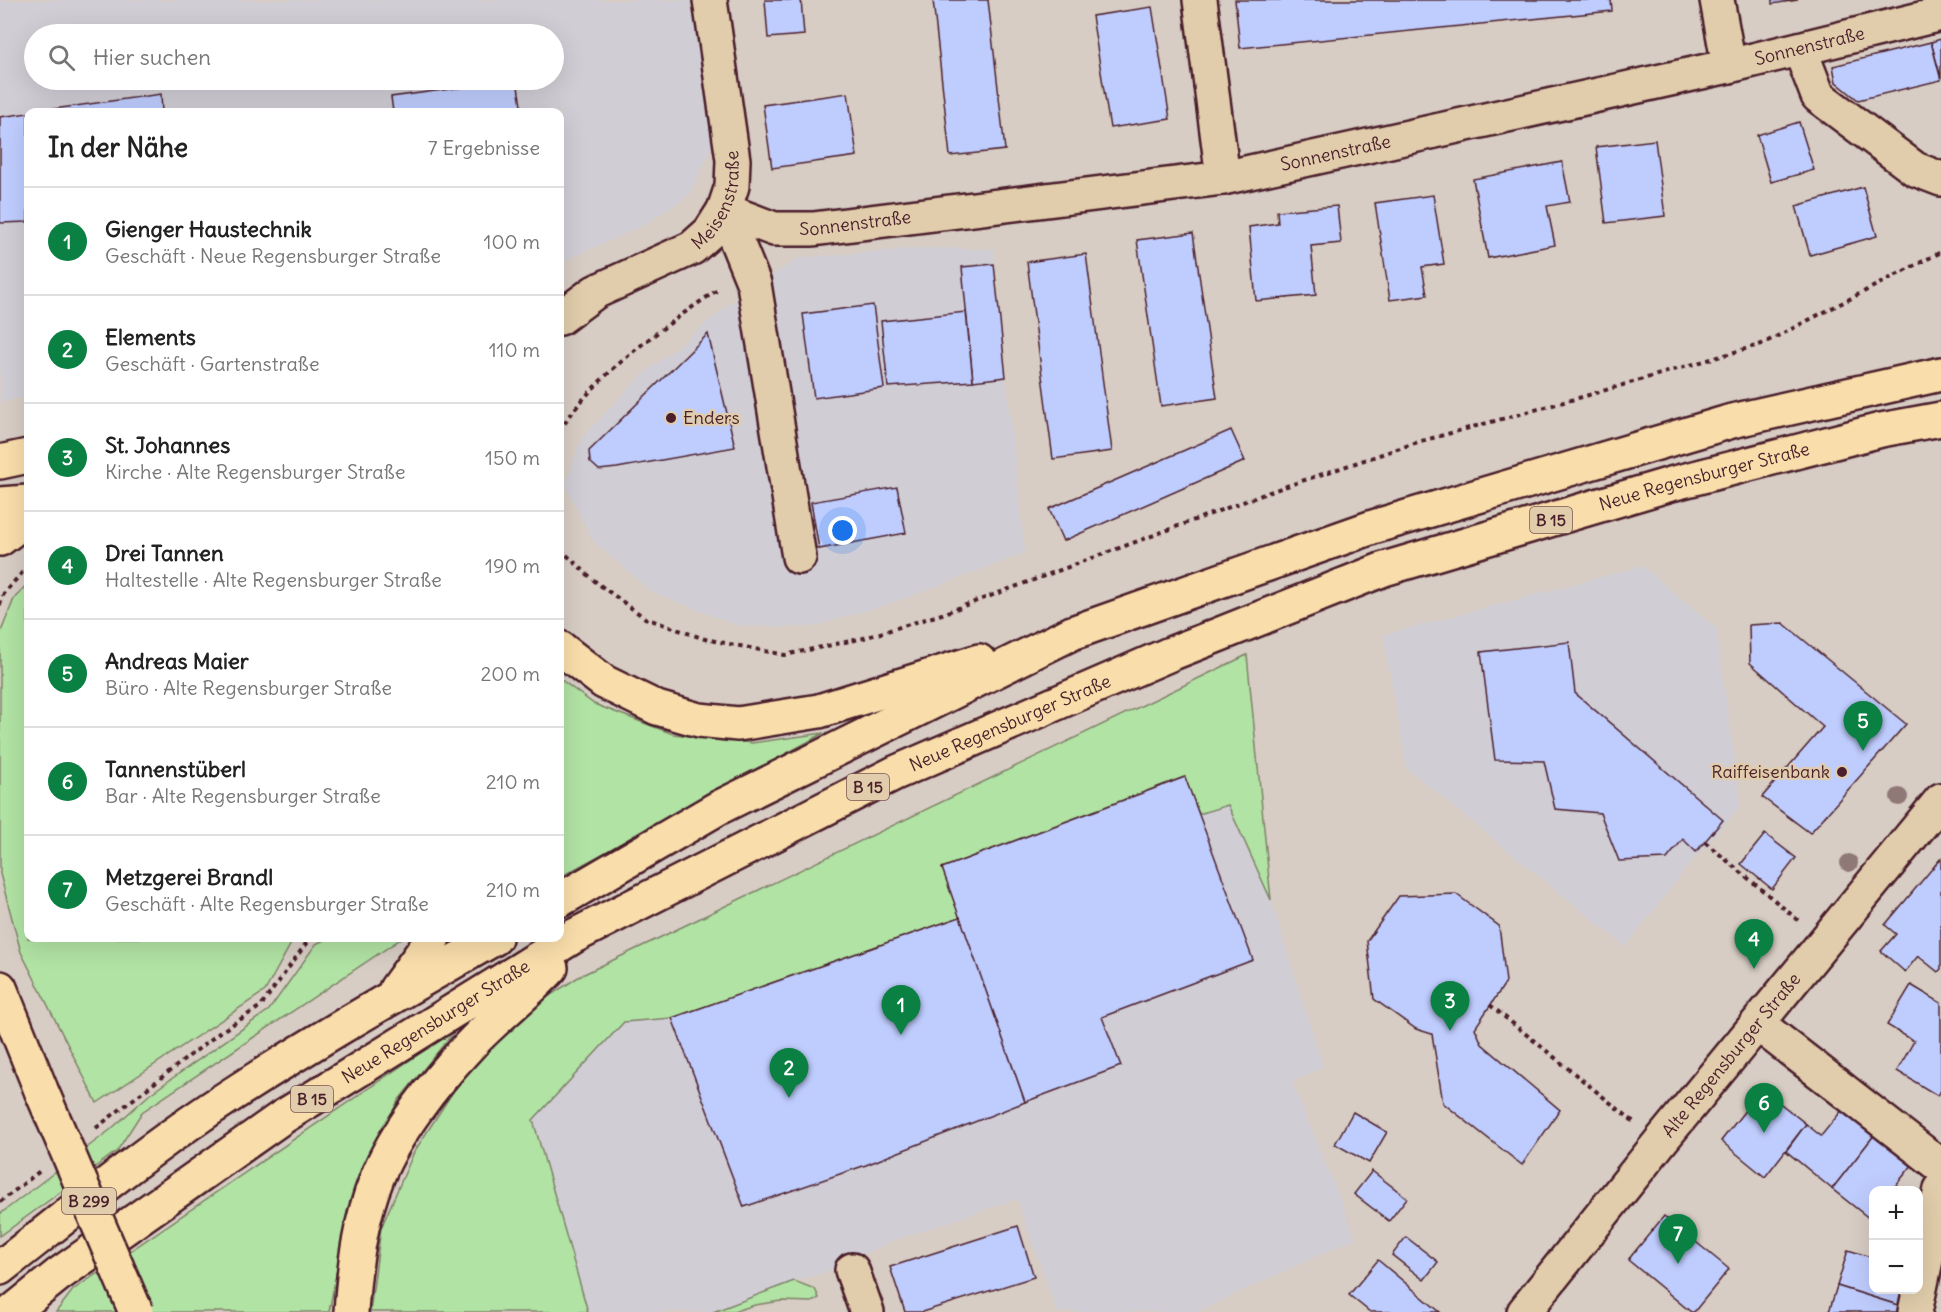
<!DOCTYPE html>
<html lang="de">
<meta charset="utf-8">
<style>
body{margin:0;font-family:Delius,sans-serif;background:#f6f6f6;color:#222}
.controls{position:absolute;right:18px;bottom:18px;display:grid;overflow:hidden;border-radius:12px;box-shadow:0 6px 24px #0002}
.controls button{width:54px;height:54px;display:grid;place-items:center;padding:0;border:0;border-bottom:2px solid #e0e0e0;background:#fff;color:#222;font:30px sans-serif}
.you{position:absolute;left:843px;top:531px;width:21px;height:21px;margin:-15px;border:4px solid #fff;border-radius:50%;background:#1a73e8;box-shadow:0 0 0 9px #1a73e833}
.badge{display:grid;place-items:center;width:39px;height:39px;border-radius:50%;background:#0b8043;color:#fff;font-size:20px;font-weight:700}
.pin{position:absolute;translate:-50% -50px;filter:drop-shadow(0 2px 3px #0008)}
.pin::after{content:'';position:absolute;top:32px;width:21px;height:18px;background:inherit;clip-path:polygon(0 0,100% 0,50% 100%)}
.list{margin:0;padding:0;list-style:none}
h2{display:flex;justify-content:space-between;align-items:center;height:78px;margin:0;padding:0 24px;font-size:26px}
h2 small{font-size:20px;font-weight:400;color:#767676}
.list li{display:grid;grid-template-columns:39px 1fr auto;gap:18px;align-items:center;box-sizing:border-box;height:108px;padding:0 24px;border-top:2px solid #e0e0e0}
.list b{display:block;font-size:22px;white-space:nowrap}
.list p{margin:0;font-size:20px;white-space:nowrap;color:#767676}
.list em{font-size:20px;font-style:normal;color:#767676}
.icon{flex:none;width:33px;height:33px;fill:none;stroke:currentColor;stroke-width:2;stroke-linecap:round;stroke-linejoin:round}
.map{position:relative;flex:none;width:1941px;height:1312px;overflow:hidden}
.search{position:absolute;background:#fff;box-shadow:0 6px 24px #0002;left:24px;top:24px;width:540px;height:66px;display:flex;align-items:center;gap:15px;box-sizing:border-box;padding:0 21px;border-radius:33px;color:#767676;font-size:22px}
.panel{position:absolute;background:#fff;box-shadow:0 6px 24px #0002;left:24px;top:108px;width:540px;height:834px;border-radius:12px}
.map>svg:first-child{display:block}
</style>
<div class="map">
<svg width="1941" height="1312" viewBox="0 0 1941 1312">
<rect width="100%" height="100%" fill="#d7cdc4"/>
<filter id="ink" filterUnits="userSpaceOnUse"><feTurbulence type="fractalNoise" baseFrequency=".0167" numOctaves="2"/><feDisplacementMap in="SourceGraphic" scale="12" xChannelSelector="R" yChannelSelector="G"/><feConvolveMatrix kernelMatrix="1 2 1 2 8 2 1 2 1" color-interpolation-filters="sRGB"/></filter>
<g filter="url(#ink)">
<g fill="#d0cdd5" fill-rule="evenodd">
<path d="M 0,0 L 691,0 L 712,148 L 689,195 L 646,224 L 560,263 L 560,112 L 28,112 L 28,397 L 0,402 ZM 34,34 L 554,34 L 554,80 L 34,80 Z"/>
<path d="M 922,248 L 995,249 L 994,264 L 1006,377 L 1025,553 L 898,601 L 812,627 L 739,626 L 652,592 L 593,541 L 565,485 L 582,437 L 641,376 L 736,299 L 799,258 Z"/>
<path d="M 1642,566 L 1716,628 L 1741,805 L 1684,871 L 1626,947 L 1407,769 L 1383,635 Z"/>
<path d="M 1250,686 L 1271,900 L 1323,1067 L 1292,1082 L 1356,1238 L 1197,1312 L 1057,1312 L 1017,1199 L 895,1240 L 821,1274 L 794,1281 L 713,1312 L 586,1312 L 511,1079 Z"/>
</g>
<g fill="#b1e3a4" stroke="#7e8168" stroke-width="1.5">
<path d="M 28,583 L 28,938 L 294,938 L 265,991 L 97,1103 L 21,952 L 0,874 L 0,634 L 14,599 Z"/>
<path d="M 1247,655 L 1271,900 L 1228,805 L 1199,814 L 1184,777 L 942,868 L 960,917 L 672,1018 L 624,1022 L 533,1120 L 588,1312 L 370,1312 L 381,1228 L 414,1152 L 458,1084 L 497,1040 L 543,1000 L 580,976 Z"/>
<path d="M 560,679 L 594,704 L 673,734 L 752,743 L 824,733 L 560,877 Z"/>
<path d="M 328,938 L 402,938 L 142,1112 L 117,1151 L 0,1236 L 0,1214 L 110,1130 L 150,1094 L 269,1010 L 316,944 Z"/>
<path d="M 457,1028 L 398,1101 L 358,1182 L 347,1218 L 329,1312 L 56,1312 L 73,1290 Z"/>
<path d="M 794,1281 L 815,1289 L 819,1298 L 812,1302 L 781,1301 L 755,1305 L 732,1312 L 713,1312 Z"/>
</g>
<g fill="#bfcdfe" stroke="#4a1f2b" stroke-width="1.5">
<path d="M 765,0 L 801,0 L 804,35 L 768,38 Z"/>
<path d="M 933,0 L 988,0 L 1005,150 L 950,156 Z"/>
<path d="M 1235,0 L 1611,0 L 1612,11 L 1240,48 Z"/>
<path d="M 1772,0 L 1798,0 L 1772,4 Z"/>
<path d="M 1152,7 L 1170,119 L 1110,128 L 1092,16 Z"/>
<path d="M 1941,39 L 1941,78 L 1931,42 Z"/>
<path d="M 1931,42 L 1941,80 L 1858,100 L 1836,82 L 1833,66 Z"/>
<path d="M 517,80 L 522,112 L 393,112 L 391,97 Z"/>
<path d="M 848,93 L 857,156 L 772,168 L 763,105 Z"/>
<path d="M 161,94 L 162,112 L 32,112 Z"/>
<path d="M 28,113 L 28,222 L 0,223 L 0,117 Z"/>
<path d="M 1799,122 L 1814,170 L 1771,182 L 1757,135 Z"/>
<path d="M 1655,140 L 1665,216 L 1606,223 L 1596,147 Z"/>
<path d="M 1562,162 L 1570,202 L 1547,206 L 1555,245 L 1488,258 L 1473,179 Z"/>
<path d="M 1863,187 L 1877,236 L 1810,255 L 1796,206 Z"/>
<path d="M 1433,195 L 1444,264 L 1422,267 L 1427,295 L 1390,300 L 1375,203 Z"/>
<path d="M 1337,206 L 1341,243 L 1311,246 L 1316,295 L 1256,301 L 1249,227 L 1278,223 L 1277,211 Z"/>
<path d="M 1193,233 L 1217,398 L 1161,406 L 1137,240 Z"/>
<path d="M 1086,254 L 1112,451 L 1053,459 L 1027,262 Z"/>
<path d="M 994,264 L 1006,377 L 973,381 L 962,267 Z"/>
<path d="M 873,305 L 884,388 L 814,398 L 803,314 Z"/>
<path d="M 966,312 L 973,381 L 888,387 L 881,321 Z"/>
<path d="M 708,334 L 735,447 L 617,468 L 599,470 L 590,462 L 589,451 Z"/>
<path d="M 1231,430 L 1245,461 L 1063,541 L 1049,509 Z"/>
<path d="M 897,487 L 906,533 L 819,549 L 811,502 Z"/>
<path d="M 1783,623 L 1906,724 L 1810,833 L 1762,797 L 1823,727 L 1750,663 L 1749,625 Z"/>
<path d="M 1569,642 L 1575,693 L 1723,820 L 1696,852 L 1683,839 L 1667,859 L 1619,861 L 1600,813 L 1555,809 L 1544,761 L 1495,760 L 1481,652 Z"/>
<path d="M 1185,777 L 1253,960 L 1102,1017 L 1121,1066 L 1025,1102 L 942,868 Z"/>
<path d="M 1765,834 L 1796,858 L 1772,889 L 1741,864 Z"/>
<path d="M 1941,858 L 1941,969 L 1938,972 L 1918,956 L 1905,972 L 1881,951 L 1896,934 L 1885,925 Z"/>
<path d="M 1456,894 L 1499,926 L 1506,982 L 1475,1028 L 1482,1044 L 1560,1110 L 1522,1165 L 1443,1103 L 1432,1034 L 1416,1029 L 1374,999 L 1367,941 L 1399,896 Z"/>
<path d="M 960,917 L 1025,1102 L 866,1165 L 744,1207 L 672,1018 Z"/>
<path d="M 1911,985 L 1941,1003 L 1941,1090 L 1938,1096 L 1897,1071 L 1914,1041 L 1887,1025 Z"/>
<path d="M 1762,1089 L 1806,1124 L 1765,1177 L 1721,1141 Z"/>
<path d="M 1847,1104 L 1879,1129 L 1832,1189 L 1786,1151 L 1806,1124 L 1821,1136 Z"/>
<path d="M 1353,1112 L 1387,1132 L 1369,1163 L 1335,1144 Z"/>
<path d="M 1879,1129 L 1917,1159 L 1892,1190 L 1874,1190 L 1874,1214 L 1870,1219 L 1832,1189 Z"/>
<path d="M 1372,1171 L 1407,1198 L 1389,1221 L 1354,1194 Z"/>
<path d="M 1664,1216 L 1729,1269 L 1694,1312 L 1691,1312 L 1628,1260 Z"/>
<path d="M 1018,1226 L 1034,1277 L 922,1312 L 905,1312 L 890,1267 Z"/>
<path d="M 1406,1237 L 1438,1262 L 1424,1280 L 1392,1255 Z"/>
<path d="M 1848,1250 L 1874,1258 L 1874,1290 L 1906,1290 L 1901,1306 L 1837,1286 Z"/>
<path d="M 1378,1260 L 1440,1312 L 1370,1312 L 1349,1295 Z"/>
<path d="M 1837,1286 L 1901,1306 L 1899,1312 L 1829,1312 Z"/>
</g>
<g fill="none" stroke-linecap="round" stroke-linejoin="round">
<defs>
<g id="minor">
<path d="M 1200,0 L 1223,178"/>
<path d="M 1717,0 L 1729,66"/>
<path d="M 1800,49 L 1818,96 L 1915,169 L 1941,179"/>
<path id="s1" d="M 724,210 L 774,229 L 813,229 L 1223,178 L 1729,66 L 1941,14"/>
<path d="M 724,210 L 754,284 L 799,557"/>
<path id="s2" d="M 560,318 L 595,292 L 692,248 L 710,232 L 724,210 L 732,186 L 733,160 L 710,0"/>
<path d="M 1758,1024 L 1941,1166"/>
<path d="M 852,1270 L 867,1312"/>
<path id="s3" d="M 1524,1312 L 1660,1142 L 1941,800"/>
<path d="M 1915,1312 L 1941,1189"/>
</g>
<g id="major">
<path d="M 0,462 L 28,456"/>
<path d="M 0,504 L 28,502"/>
<path d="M 0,539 L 28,518"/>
<path d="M 0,988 L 41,1090"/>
</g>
<g id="highway">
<path d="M 560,648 L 604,682 L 657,708 L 699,720 L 738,724 L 819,711 L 979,661"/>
<path d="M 560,900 L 718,808 L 1072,633 L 1373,527 L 1732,421 L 1941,374"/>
<path d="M 396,989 L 433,938"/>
<path d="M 0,1268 C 69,1214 137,1158 210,1109 C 302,1048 399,993 495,938"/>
<path id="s4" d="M 12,1312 L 58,1275 L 281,1118 L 574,936 L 895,773 L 1170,654 L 1384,569 L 1671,484 L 1881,430 L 1941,419"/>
<path d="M 351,1312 C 354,1266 360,1221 377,1178 C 394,1134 436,1081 468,1047 C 494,1019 525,996 551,968"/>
</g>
</defs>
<use href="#minor" stroke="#4a1f2b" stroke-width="38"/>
<use href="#major" stroke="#4a1f2b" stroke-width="38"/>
<use href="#highway" stroke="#4a1f2b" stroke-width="38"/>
<g stroke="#4a1f2b" stroke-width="4" stroke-dasharray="4.5 4.5" stroke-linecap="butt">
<path d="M 560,431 C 591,377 667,324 719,289"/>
<path d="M 560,549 L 597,583 L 645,618 L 705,639 L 785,655 L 864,638 L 942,614 L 1275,490 L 1418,442 L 1582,397 L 1762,344 L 1941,252"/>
<path d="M 0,605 L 4,593 L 28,566"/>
<path d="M 1705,842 L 1799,921"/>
<path d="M 1490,1005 L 1634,1122"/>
<path d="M 96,1128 L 219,1033 L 261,1006 L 310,938"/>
<path d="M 0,1202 L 40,1171"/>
</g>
<use href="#minor" stroke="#e1cdab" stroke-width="33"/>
<use href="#major" stroke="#f9deab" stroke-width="33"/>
<use href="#highway" stroke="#f9deab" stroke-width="33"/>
<defs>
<path id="major-bridge" d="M 41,1090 L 136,1312"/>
</defs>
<use href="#major-bridge" stroke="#4a1f2b" stroke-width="38" stroke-linecap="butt"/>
<use href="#major-bridge" stroke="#f9deab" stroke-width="33"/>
</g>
<g fill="#8f7876">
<circle cx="1899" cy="797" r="9"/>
<circle cx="1849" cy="863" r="9"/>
</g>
</g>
<g fill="#4a1f2b" stroke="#e1cdab" stroke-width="2">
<circle cx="671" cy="418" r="6"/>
<circle cx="1842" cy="772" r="6"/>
</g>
<g text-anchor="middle" stroke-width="4.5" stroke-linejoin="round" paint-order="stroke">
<g fill="#e1cdab" stroke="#775351" stroke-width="1.5">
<rect x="1530" y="507" width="42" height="26" rx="4.5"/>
<rect x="847" y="774" width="42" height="26" rx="4.5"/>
<rect x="291" y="1086" width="42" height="26" rx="4.5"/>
<rect x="62" y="1188" width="54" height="26" rx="4.5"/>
</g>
<g font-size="16" font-weight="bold" fill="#4a1f2b">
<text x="1551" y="526">B 15</text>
<text x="868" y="793">B 15</text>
<text x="312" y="1105">B 15</text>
<text x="89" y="1207">B 299</text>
</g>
<g font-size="18" fill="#4a1f2b" stroke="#e1cdab">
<text dy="6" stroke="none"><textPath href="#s1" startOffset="1107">Sonnenstraße</textPath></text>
<text dy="6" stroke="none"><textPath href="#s1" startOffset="621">Sonnenstraße</textPath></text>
<text dy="6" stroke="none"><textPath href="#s2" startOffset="207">Meisenstraße</textPath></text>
<text dy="6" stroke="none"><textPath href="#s1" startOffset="135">Sonnenstraße</textPath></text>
<text dy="6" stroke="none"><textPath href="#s4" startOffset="1900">Neue Regensburger Straße</textPath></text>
<text dy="6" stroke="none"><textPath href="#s4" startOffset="1162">Neue Regensburger Straße</textPath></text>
<text dy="6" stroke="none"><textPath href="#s4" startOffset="514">Neue Regensburger Straße</textPath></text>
<text dy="6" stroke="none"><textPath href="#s3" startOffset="330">Alte Regensburger Straße</textPath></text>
</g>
<g font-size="18" fill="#4a1f2b" stroke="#e1cdab" text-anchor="start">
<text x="683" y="424">Enders</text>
<text x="1830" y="778" text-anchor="end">Raiffeisenbank</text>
</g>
</g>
</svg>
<div class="controls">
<button>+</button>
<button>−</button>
</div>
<div class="you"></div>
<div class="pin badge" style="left:901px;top:1035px">1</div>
<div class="pin badge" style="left:789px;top:1098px">2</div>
<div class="pin badge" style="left:1450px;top:1031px">3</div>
<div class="pin badge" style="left:1754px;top:969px">4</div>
<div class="pin badge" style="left:1863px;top:751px">5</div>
<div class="pin badge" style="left:1764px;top:1133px">6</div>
<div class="pin badge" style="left:1678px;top:1264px">7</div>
<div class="search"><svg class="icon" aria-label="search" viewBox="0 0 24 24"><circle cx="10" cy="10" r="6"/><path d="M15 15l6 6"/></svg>Hier suchen</div>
<section class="panel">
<h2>In der Nähe<small>7 Ergebnisse</small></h2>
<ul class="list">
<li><span class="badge">1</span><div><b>Gienger Haustechnik</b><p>Geschäft · Neue Regensburger Straße</p></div><em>100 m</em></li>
<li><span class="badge">2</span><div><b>Elements</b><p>Geschäft · Gartenstraße</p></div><em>110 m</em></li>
<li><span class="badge">3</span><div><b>St. Johannes</b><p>Kirche · Alte Regensburger Straße</p></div><em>150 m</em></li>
<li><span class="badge">4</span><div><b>Drei Tannen</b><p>Haltestelle · Alte Regensburger Straße</p></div><em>190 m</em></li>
<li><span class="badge">5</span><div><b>Andreas Maier</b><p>Büro · Alte Regensburger Straße</p></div><em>200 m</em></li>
<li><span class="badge">6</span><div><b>Tannenstüberl</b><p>Bar · Alte Regensburger Straße</p></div><em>210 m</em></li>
<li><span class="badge">7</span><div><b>Metzgerei Brandl</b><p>Geschäft · Alte Regensburger Straße</p></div><em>210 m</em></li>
</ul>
</section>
</div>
